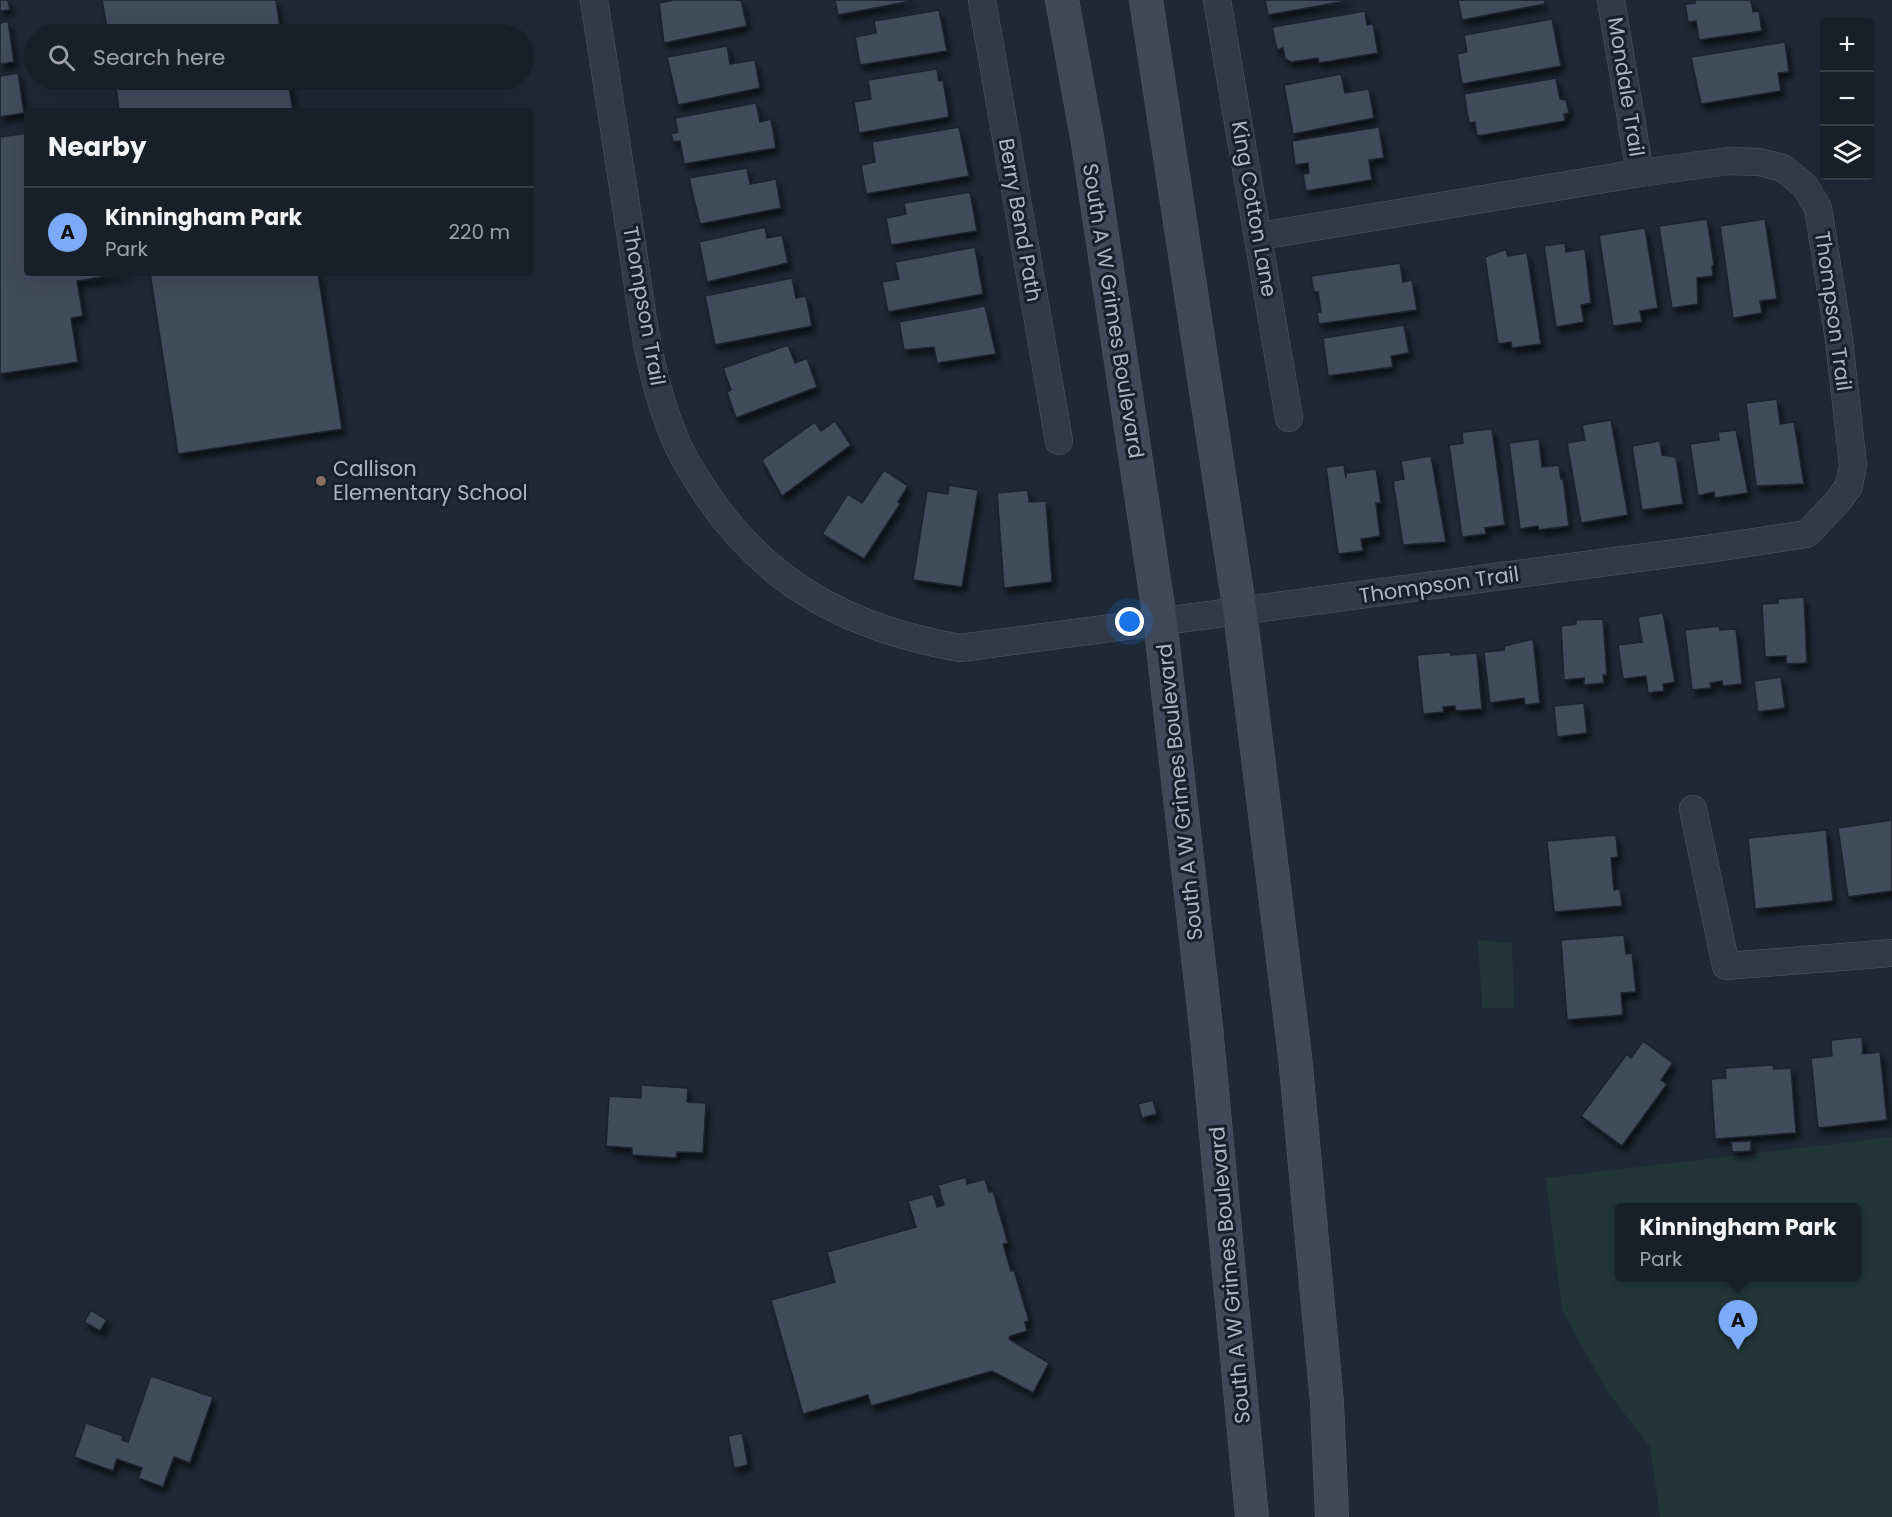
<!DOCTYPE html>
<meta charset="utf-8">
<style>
body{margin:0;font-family:Poppins,sans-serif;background:#202730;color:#f1f3f6}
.controls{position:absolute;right:18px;top:18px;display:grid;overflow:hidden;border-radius:6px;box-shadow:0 6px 24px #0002}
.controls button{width:54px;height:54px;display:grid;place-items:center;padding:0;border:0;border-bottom:2px solid #363d45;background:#171f28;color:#f1f3f6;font:30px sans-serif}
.you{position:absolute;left:1130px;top:622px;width:21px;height:21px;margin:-15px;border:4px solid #fff;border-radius:50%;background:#1a73e8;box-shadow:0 0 0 9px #1a73e833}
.badge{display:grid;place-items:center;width:39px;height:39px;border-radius:50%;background:#7daaf8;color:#111;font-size:20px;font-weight:700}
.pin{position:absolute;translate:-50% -50px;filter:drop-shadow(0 2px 3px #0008)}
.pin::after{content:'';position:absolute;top:32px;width:21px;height:18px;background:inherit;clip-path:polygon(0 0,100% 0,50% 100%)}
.popup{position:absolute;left:1615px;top:1203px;width:246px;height:78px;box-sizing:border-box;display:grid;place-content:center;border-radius:6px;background:#171f28;filter:drop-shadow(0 2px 4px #0005);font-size:20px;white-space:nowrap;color:#9ea2a8}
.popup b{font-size:22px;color:#f1f3f6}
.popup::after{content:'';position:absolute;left:50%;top:100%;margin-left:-12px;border:12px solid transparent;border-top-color:#171f28}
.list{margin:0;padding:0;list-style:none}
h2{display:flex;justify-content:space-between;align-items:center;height:78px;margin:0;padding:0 24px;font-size:26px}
h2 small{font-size:20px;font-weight:400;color:#9ea2a8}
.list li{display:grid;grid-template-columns:39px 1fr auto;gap:18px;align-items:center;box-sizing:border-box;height:90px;padding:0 24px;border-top:2px solid #363d45}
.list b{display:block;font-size:22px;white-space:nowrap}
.list p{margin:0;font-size:20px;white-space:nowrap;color:#9ea2a8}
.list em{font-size:20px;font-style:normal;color:#9ea2a8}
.icon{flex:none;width:33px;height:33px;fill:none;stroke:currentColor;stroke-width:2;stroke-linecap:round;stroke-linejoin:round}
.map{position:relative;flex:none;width:1892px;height:1517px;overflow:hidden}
.search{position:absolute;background:#171f28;box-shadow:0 6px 24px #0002;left:24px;top:24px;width:510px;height:66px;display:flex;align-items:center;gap:15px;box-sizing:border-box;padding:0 21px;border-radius:33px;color:#9ea2a8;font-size:22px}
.panel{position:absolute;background:#171f28;box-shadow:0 6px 24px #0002;left:24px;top:108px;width:510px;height:168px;border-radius:6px}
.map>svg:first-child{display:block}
</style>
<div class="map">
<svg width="1892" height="1517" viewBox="0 0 1892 1517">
<defs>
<filter id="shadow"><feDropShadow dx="3.5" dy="6" stdDeviation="3" flood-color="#0009"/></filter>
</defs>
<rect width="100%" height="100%" fill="#1f2936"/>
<g fill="#223638" fill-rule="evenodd">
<path d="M 1478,940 L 1512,943 L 1514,1008 L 1482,1008 Z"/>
<path d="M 1892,1137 L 1892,1517 L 1660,1517 L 1650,1447 L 1607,1391 L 1562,1310 L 1546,1178 ZM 1620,1208 L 1856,1208 L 1856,1276 L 1620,1276 Z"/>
</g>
<g fill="#404b5b" stroke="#1a222d" stroke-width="1.5" filter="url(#shadow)">
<path d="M 0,0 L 8,0 L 10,10 L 0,11 Z"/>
<path d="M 102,0 L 276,0 L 281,34 L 108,34 Z"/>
<path d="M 674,0 L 741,0 L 747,26 L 664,43 L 659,3 Z"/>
<path d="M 835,0 L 917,0 L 838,15 Z"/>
<path d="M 1265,0 L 1352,0 L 1268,15 Z"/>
<path d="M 1458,0 L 1544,0 L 1545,4 L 1462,20 Z"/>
<path d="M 1695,0 L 1751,0 L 1753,12 L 1759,11 L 1762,31 L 1699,40 L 1696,21 L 1688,22 L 1685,4 L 1695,3 Z"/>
<path d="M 939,10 L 947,51 L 860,65 L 855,37 L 876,33 L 874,21 Z"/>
<path d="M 1365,11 L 1367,25 L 1373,24 L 1378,53 L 1319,63 L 1318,58 L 1291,62 L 1285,59 L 1283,48 L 1277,50 L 1272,27 Z"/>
<path d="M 1552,19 L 1561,66 L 1462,84 L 1457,54 L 1467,52 L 1464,35 Z"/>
<path d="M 8,21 L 14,62 L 0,64 L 0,23 Z"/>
<path d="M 1785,42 L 1789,72 L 1778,73 L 1781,91 L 1701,104 L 1691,57 Z"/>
<path d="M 727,46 L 730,64 L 755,60 L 760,88 L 678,105 L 667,57 Z"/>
<path d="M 937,69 L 939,81 L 943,80 L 949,117 L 859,133 L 854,102 L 871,99 L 868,80 Z"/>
<path d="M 18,73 L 24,113 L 0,117 L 0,76 Z"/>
<path d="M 1341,74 L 1345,93 L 1369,89 L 1374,118 L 1293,134 L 1284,85 Z"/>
<path d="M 1556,78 L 1560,99 L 1566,100 L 1569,113 L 1564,114 L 1565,121 L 1477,136 L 1475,122 L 1469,123 L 1464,94 Z"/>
<path d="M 115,80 L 288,80 L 293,111 L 119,111 Z"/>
<path d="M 756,103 L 760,122 L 771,119 L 776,148 L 684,164 L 680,141 L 673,142 L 671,134 L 678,132 L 675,118 Z"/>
<path d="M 959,127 L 969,176 L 866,194 L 861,165 L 875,162 L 872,142 Z"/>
<path d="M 1379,127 L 1384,158 L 1369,160 L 1372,180 L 1306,191 L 1303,174 L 1309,173 L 1308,163 L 1295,165 L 1292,141 Z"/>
<path d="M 27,133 L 27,273 L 128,273 L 77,281 L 83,316 L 71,318 L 78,362 L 0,374 L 0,137 Z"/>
<path d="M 747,168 L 750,184 L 776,179 L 781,208 L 700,224 L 689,178 Z"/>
<path d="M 970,192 L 977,231 L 891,245 L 886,218 L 906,214 L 904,203 Z"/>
<path d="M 1707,219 L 1714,265 L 1712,266 L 1713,276 L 1697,278 L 1698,304 L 1672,308 L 1659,226 Z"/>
<path d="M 1765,219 L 1777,299 L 1760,301 L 1762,313 L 1733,318 L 1720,226 Z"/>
<path d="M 765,227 L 767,238 L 782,235 L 788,263 L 707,282 L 699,242 Z"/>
<path d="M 1645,228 L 1658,308 L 1640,311 L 1642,322 L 1613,326 L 1599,235 Z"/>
<path d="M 1565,243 L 1566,252 L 1585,249 L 1591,303 L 1581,305 L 1584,322 L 1556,327 L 1544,246 Z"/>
<path d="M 975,247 L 983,294 L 888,312 L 882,282 L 899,279 L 895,262 Z"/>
<path d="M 1506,249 L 1508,256 L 1527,253 L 1541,344 L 1512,348 L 1511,342 L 1498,344 L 1485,257 Z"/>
<path d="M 1400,263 L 1403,282 L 1412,280 L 1417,310 L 1319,324 L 1317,312 L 1321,312 L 1318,292 L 1314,292 L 1311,276 Z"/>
<path d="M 150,273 L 318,273 L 342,429 L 178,454 Z"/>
<path d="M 792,278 L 796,298 L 806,296 L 812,326 L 715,345 L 705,296 Z"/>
<path d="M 985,306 L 996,354 L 937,363 L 934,347 L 904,350 L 899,322 Z"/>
<path d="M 1404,325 L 1409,353 L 1391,356 L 1393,367 L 1328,376 L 1323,338 Z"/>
<path d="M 788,345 L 795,363 L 807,358 L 817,387 L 736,418 L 727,392 L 731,390 L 723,368 Z"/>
<path d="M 1777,399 L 1780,424 L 1794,422 L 1804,484 L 1756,486 L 1746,403 Z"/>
<path d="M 1611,420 L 1628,515 L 1581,523 L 1567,443 L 1585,440 L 1582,425 Z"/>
<path d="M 835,421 L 851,445 L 782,496 L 762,460 L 815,422 L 821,431 Z"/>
<path d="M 1492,429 L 1505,525 L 1485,528 L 1486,534 L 1462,537 L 1449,445 L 1463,443 L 1462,432 Z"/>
<path d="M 1736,430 L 1748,493 L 1715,498 L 1714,492 L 1698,496 L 1690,444 L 1719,440 L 1718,432 Z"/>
<path d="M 1539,439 L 1542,467 L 1559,465 L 1561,479 L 1563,478 L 1569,526 L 1539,530 L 1538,526 L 1520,529 L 1509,443 Z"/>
<path d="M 1660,441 L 1662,455 L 1676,457 L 1683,504 L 1642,510 L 1632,446 Z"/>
<path d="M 1431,456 L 1446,542 L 1403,545 L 1393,481 L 1404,479 L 1401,461 Z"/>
<path d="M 1344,465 L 1346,478 L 1346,473 L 1376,469 L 1381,503 L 1376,503 L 1380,536 L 1361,539 L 1363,551 L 1338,554 L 1326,467 Z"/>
<path d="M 884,470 L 908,486 L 898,502 L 900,504 L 864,559 L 822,534 L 848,494 L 862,503 Z"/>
<path d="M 949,485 L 978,490 L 962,587 L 913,580 L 927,491 L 948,494 Z"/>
<path d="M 1028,490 L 1029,502 L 1046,501 L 1052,582 L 1004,588 L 997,493 Z"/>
<path d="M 1804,597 L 1807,663 L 1786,664 L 1786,656 L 1765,657 L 1762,604 L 1778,603 L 1778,599 Z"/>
<path d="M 1663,613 L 1675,682 L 1663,684 L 1664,691 L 1648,693 L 1646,676 L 1623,679 L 1618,645 L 1642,642 L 1638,617 Z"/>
<path d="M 1603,619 L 1607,675 L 1603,675 L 1604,683 L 1584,685 L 1584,678 L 1564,680 L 1561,626 L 1576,624 L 1576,620 Z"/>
<path d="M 1719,626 L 1720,630 L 1736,629 L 1742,684 L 1723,686 L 1722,681 L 1710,683 L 1711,688 L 1692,690 L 1685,630 Z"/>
<path d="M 1533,639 L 1540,703 L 1525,705 L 1524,698 L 1490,703 L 1484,652 L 1504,650 L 1504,646 Z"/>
<path d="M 1451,652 L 1451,655 L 1477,653 L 1482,709 L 1456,711 L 1455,706 L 1443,707 L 1444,712 L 1423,714 L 1417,655 Z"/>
<path d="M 1781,677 L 1785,708 L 1758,712 L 1754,681 Z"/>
<path d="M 1584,703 L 1587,733 L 1557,737 L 1554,706 Z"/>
<path d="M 1892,820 L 1892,891 L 1848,897 L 1838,828 Z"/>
<path d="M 1826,830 L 1833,901 L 1755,909 L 1748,838 Z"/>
<path d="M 1616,835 L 1618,857 L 1611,858 L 1614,890 L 1620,889 L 1622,906 L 1554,912 L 1547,841 Z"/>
<path d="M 1624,935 L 1626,954 L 1632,953 L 1636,992 L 1621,993 L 1623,1015 L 1567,1020 L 1561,940 Z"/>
<path d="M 1862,1037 L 1863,1054 L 1880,1052 L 1887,1120 L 1818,1128 L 1811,1058 L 1832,1056 L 1831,1040 Z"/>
<path d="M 1643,1041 L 1673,1063 L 1661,1080 L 1667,1084 L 1622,1146 L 1581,1116 L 1627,1054 L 1631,1058 Z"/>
<path d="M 1773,1065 L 1774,1069 L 1791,1068 L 1796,1133 L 1715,1139 L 1711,1079 L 1726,1078 L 1725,1068 Z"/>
<path d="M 641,1085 L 688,1088 L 687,1102 L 706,1103 L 703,1153 L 677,1152 L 676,1158 L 632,1155 L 632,1148 L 606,1146 L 609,1096 L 641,1098 Z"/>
<path d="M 1153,1100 L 1157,1114 L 1142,1118 L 1138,1104 Z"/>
<path d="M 1751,1141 L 1751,1151 L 1732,1152 L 1731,1142 Z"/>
<path d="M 966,1177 L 967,1184 L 985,1179 L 989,1192 L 993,1191 L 1008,1243 L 1003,1244 L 1011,1271 L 1014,1270 L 1029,1321 L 1025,1322 L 1027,1331 L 1010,1336 L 1009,1339 L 1049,1363 L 1033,1393 L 992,1371 L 871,1406 L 868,1395 L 803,1414 L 771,1300 L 835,1282 L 827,1252 L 916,1227 L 908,1201 L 933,1194 L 937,1207 L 944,1205 L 938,1185 Z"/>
<path d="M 91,1310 L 107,1320 L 100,1331 L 84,1322 Z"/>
<path d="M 151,1376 L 213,1397 L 190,1463 L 174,1457 L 163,1487 L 138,1478 L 142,1468 L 117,1459 L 113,1471 L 74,1457 L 86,1423 L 123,1436 L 122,1440 L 128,1442 Z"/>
<path d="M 742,1433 L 748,1465 L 734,1468 L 728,1436 Z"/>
</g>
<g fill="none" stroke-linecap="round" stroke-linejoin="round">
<defs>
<g id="street">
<path d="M 594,0 C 606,79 619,159 631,238 C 641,306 648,377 676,441 C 683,459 695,476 705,492 C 767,586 852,629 960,648 L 1714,548 L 1807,534 L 1839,500 L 1849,486 L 1853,465 L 1839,340 L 1818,208 L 1805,186 L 1783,168 L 1759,162 L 1729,161 L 1640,173 L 1260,236"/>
<path d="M 982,0 L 1059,441"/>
<path d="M 1217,0 L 1289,418"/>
<path d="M 1611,0 L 1640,173"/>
<path d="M 1693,809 L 1726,966 L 1892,953"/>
</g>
<g id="secondary">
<path d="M 1062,0 L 1088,143 L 1160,620 L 1206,1027 L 1252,1517"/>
<path d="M 1146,0 L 1240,612 L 1295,1056 L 1327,1403 L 1332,1517"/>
</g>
</defs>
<use href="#street" stroke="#505865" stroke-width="28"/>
<use href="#secondary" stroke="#505865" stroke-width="34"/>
<use href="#street" stroke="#333a47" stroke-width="27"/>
<use href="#secondary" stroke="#40495a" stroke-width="33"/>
</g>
<circle fill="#8d6e63" stroke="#18202b" stroke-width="2" cx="321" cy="481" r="6"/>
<g text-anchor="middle" stroke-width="6" stroke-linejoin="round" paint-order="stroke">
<g font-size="21" fill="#acb5c4" stroke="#18202b">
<text transform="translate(1626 87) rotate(81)" y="7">Mondale Trail</text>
<text transform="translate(1254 209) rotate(80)" y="7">King Cotton Lane</text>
<text transform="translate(1020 220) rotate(80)" y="7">Berry Bend Path</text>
<text transform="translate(644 306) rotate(80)" y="7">Thompson Trail</text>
<text transform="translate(1113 311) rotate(81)" y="7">South A W Grimes Boulevard</text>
<text transform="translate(1833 311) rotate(82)" y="7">Thompson Trail</text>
<text transform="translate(1439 585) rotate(-8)" y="7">Thompson Trail</text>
<text transform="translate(1180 792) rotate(-96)" y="7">South A W Grimes Boulevard</text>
<text transform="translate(1230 1275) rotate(-95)" y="7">South A W Grimes Boulevard</text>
</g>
<g font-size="21" fill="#acb5c4" stroke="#18202b" text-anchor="start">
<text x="333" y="476">Callison<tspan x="333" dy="24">Elementary School</tspan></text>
</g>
</g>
</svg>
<div class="controls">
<button>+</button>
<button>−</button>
<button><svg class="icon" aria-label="layers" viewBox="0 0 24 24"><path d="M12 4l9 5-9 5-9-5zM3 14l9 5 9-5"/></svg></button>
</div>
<div class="you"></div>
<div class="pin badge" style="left:1738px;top:1350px">A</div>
<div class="popup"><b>Kinningham Park</b>Park</div>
<div class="search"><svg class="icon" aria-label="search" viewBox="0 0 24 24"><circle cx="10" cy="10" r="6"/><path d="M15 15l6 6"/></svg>Search here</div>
<section class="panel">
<h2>Nearby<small></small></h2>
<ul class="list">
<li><span class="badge">A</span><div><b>Kinningham Park</b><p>Park</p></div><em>220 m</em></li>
</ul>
</section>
</div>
